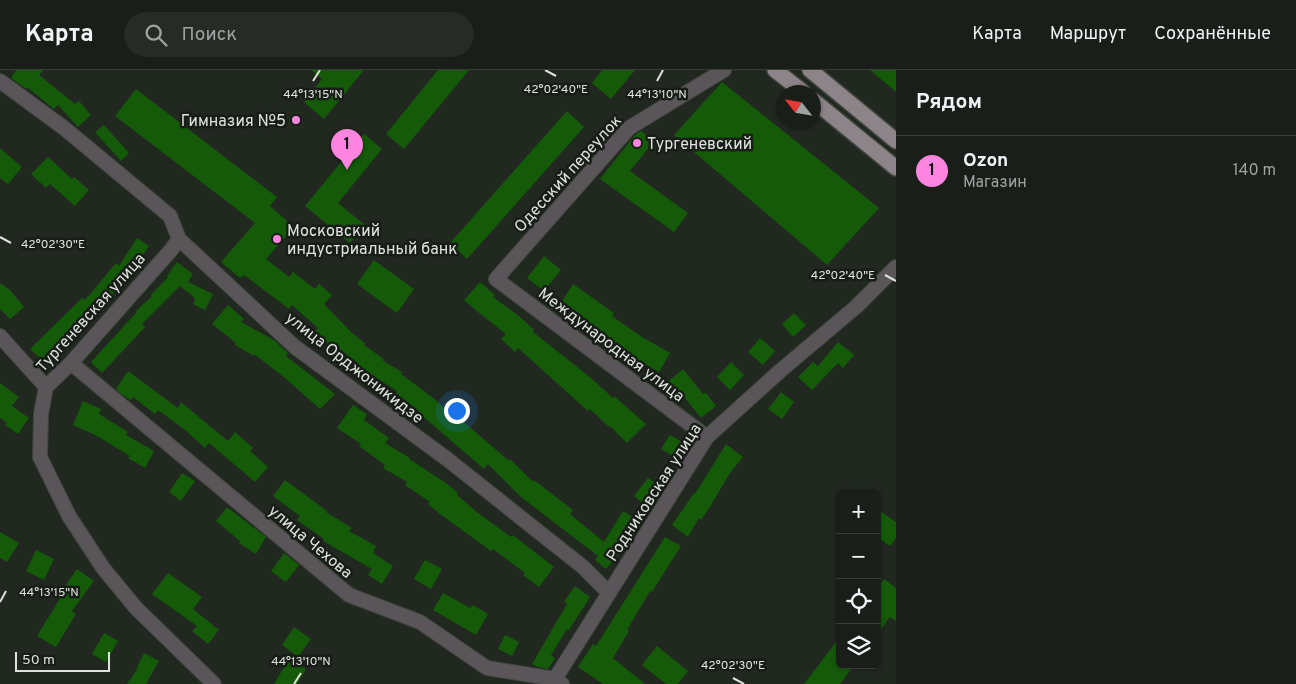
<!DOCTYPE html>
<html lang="ru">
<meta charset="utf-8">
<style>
body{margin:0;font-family:Overpass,sans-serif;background:#262b25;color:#f1f3f6}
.controls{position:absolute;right:15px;bottom:15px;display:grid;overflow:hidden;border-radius:8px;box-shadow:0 1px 4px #0004}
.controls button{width:45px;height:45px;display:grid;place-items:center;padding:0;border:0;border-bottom:1px solid #373c37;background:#191e18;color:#f1f3f6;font:25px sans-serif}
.compass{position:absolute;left:776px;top:15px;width:45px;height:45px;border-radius:50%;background:#191e18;box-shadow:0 1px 4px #0004;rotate:301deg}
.scale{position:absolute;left:15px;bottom:12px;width:95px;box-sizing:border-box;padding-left:5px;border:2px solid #dee2dd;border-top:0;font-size:14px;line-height:18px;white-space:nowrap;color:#dee2dd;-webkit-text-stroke:4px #181e17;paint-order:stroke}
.you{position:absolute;left:456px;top:340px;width:18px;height:18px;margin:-12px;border:4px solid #fff;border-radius:50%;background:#1a73e8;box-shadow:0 0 0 8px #1a73e833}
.badge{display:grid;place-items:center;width:32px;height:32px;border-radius:50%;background:#fe85df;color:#111;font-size:16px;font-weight:700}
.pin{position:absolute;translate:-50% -41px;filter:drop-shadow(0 1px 2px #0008)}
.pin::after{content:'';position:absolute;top:26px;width:18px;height:15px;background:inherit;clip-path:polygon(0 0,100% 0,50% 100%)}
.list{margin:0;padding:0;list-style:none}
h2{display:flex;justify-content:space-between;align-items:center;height:65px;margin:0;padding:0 20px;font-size:21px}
h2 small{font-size:16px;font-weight:400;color:#9fa2a2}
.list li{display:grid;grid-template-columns:32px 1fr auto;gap:15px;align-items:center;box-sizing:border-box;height:70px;padding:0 20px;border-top:1px solid #373c37}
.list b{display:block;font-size:19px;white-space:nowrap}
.list p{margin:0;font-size:16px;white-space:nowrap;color:#9fa2a2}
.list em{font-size:16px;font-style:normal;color:#9fa2a2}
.icon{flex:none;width:28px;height:28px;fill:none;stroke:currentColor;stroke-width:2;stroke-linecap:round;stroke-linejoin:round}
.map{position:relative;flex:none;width:896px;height:614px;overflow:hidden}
header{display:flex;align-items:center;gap:30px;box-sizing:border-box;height:70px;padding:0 25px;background:#191e18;border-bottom:1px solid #373c37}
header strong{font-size:24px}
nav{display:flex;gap:28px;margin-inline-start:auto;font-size:18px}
.search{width:350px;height:45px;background:#262b25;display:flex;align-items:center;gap:12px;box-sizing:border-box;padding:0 18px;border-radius:28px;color:#9fa2a2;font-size:19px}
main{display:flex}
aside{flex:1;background:#191e18}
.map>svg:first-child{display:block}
</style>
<header>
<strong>Карта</strong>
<div class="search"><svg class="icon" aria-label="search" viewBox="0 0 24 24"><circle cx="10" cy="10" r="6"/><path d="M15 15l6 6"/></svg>Поиск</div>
<nav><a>Карта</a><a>Маршрут</a><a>Сохранённые</a></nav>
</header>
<main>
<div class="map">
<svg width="896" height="614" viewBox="0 0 896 614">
<rect width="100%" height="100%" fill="#212820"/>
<g fill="#145a09">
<path d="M 16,0 L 43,0 L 39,5 L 75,34 L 79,31 L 91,45 L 78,57 L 58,35 L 54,39 L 27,17 L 26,19 L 11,8 Z"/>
<path d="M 311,0 L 364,0 L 324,49 L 304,32 L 322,9 Z"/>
<path d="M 438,0 L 469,0 L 404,79 L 386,64 Z"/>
<path d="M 602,0 L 635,0 L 611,29 L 592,13 Z"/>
<path d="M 870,0 L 896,0 L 896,22 Z"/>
<path d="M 722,12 L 879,138 L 827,195 L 674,65 Z"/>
<path d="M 136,19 L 277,127 L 270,136 L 294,157 L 266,189 L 289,207 L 293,202 L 315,219 L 319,214 L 332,225 L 324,234 L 352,263 L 365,273 L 364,275 L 384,289 L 382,290 L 402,302 L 401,304 L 432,327 L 456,348 L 457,346 L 509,391 L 510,389 L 533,412 L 534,410 L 573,440 L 570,444 L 604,472 L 623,441 L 636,449 L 615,482 L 618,484 L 606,499 L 595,490 L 598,486 L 521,427 L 488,394 L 484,399 L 433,355 L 418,342 L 419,341 L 396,323 L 397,321 L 358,296 L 359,294 L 330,272 L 328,274 L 315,261 L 318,258 L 292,235 L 289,239 L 244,205 L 240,208 L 221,192 L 255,153 L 115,46 Z"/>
<path d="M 567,41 L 584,57 L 467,189 L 450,173 Z"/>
<path d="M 104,55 L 129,83 L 121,91 L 95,62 Z"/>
<path d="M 641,61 L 654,71 L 630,101 L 688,143 L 674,162 L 600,109 L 635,65 Z"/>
<path d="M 364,64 L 382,79 L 338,133 L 365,155 L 350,173 L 305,136 Z"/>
<path d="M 0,78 L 22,97 L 8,114 L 0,108 Z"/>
<path d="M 48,87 L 72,109 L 74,107 L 89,120 L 75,136 L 50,114 L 46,118 L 31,104 Z"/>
<path d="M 137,168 L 149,176 L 130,204 L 100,238 L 98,236 L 75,262 L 55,278 L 57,279 L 44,292 L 30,279 L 82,228 L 85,230 L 116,193 L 119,196 Z"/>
<path d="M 544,186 L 561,200 L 544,221 L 527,208 Z"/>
<path d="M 374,190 L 414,219 L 397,243 L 357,214 Z"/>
<path d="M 177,192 L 193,204 L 188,212 L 213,224 L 205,240 L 193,234 L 195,228 L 180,216 L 142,254 L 145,257 L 102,303 L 91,292 L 137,242 L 136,241 L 152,226 L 151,225 L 168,207 L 167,206 Z"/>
<path d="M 480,212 L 495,225 L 493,227 L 519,246 L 534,260 L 533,262 L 591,308 L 613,328 L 614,326 L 646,354 L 627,373 L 610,356 L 609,357 L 590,339 L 588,341 L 518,278 L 515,282 L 501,269 L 506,264 L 484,247 L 464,230 Z"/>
<path d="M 0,213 L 10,220 L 24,237 L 10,249 L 0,239 Z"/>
<path d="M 573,214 L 614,243 L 612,246 L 642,267 L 670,283 L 659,302 L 638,290 L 601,263 L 585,253 L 587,250 L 561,233 Z"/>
<path d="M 228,235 L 244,249 L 241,252 L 274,270 L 288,283 L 286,286 L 335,324 L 320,339 L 285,308 L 254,284 L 254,286 L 235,275 L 236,273 L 212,254 Z"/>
<path d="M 794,243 L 806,255 L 793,267 L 782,254 Z"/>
<path d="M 760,268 L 775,281 L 763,295 L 748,282 Z"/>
<path d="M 838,272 L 854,285 L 843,298 L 838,293 L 812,320 L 798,307 L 813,292 L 818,296 Z"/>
<path d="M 731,292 L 744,305 L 730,320 L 717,307 Z"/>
<path d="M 683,299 L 703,324 L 706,323 L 716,336 L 701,348 L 681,323 L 674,329 L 663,316 Z"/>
<path d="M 128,301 L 178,338 L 181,332 L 228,371 L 235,362 L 253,378 L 250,381 L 268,397 L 255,412 L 209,373 L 205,378 L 185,360 L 158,340 L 155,344 L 133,327 L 131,330 L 121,324 L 116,319 Z"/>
<path d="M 0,313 L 19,327 L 12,336 L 29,348 L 18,364 L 5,355 L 7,353 L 0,348 Z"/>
<path d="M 781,322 L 794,332 L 782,349 L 768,339 Z"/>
<path d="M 83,331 L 101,339 L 99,344 L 128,362 L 126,365 L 154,381 L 145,398 L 128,388 L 130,386 L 97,366 L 73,355 Z"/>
<path d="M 353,335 L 367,344 L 364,350 L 389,368 L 385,373 L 410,388 L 409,389 L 446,413 L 458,423 L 457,425 L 478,443 L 511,467 L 513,465 L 554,497 L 539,517 L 523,505 L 525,503 L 493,479 L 491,481 L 440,444 L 428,434 L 430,432 L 405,415 L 407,412 L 383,398 L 385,395 L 359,376 L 361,374 L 337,358 Z"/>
<path d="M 670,365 L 685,374 L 677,388 L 661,379 Z"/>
<path d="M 726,374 L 743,387 L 730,403 L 711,435 L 701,450 L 699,448 L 688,467 L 672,455 L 694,423 L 695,424 Z"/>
<path d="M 182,403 L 195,411 L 181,431 L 169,422 Z"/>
<path d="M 648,408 L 659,416 L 645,435 L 634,426 Z"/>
<path d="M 285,410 L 327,441 L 326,442 L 352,458 L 349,461 L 376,476 L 373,483 L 393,496 L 382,514 L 368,505 L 372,499 L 323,471 L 324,469 L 297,450 L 300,446 L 273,426 Z"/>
<path d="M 227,437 L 266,467 L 256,484 L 239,473 L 240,471 L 216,451 Z"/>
<path d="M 877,439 L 896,452 L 896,468 L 890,476 L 877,467 Z"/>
<path d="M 0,462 L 19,473 L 7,492 L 0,488 Z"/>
<path d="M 665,467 L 681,476 L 652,522 L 650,521 L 627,560 L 629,561 L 613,588 L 645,614 L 603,614 L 578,597 L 593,574 L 596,576 Z"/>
<path d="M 36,480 L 54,489 L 44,510 L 26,501 Z"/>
<path d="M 284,483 L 299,495 L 286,512 L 271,501 Z"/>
<path d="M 425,490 L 442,499 L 431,519 L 414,509 Z"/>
<path d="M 77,499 L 94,511 L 72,541 L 76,544 L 56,577 L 37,566 L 67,517 L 65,516 Z"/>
<path d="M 168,503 L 202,527 L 193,539 L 219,560 L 208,574 L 192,561 L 197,556 L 152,524 Z"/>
<path d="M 884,509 L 896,518 L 896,551 L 890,547 L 877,564 L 877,517 Z"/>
<path d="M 575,516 L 590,527 L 569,560 L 567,559 L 551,585 L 555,588 L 548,599 L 538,597 L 532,594 L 567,534 L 564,532 Z"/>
<path d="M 443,523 L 470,538 L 473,535 L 488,544 L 476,565 L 433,540 Z"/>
<path d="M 294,557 L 311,569 L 298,587 L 282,575 Z"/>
<path d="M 104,563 L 118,571 L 106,592 L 92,584 Z"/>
<path d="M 505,565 L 519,572 L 512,586 L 498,579 Z"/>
<path d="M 840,567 L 840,595 L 854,595 L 840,614 L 804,614 Z"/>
<path d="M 657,576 L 688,601 L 678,614 L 666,614 L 642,595 Z"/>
<path d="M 144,583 L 159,591 L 146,614 L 127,614 L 138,598 L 137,597 Z"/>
<path d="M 289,589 L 306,599 L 297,614 L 274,614 Z"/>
</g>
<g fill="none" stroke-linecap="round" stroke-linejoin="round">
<defs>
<g id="minor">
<path d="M 0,11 L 64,58 L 170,146 L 179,169 L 295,277 L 447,389 L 583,497 L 609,523"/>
<path d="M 179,169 L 171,180 L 71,293 L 46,317 L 41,344 L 40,387 L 69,446 L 103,498 L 136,538 L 214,614"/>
<path d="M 0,266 L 46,317"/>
<path d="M 71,293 L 349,525 L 420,552 L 487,598 L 555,609 L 562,614"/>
<path d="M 707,367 L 496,209 L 629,58 L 724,0"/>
<path d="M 555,609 L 707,367 L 780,301 L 857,236 L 896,197"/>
</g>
<g id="major">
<path d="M 775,0 L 803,22"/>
<path d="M 810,0 L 896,71"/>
<path d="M 814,31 L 896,98"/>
</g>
</defs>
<use href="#minor" stroke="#3f463e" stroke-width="16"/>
<use href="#major" stroke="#3f463e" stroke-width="18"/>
<use href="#minor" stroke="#5a5558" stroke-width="14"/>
<use href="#major" stroke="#8d848a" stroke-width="15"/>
</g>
<path fill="none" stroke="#dee2dd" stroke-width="2" d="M 545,0 L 556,6M 313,11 L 320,0M 657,11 L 663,0M 0,167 L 11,173M 885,205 L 896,211M 0,532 L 6,521M 733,608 L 744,614M 294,614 L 301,603"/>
<g fill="#fe85df" stroke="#181e17" stroke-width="2">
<circle cx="296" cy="50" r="5"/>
<circle cx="637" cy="73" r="5"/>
<circle cx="277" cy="169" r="5"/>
</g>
<g text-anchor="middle" stroke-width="5" stroke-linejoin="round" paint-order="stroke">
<g font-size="16" fill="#dee2dd" stroke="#181e17" text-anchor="start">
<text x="286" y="56" text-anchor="end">Гимназия №5</text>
<text x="647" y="79">Тургеневский</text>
<text x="287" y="166">Московский<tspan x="287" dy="18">индустриальный банк</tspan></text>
</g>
<g font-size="16" fill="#dee2dd" stroke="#181e17">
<text transform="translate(567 103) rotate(-48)" y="6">Одесский переулок</text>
<text transform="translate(90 242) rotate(-48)" y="6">Тургеневская улица</text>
<text transform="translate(612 274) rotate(37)" y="6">Международная улица</text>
<text transform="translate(355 297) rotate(38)" y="6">улица Орджоникидзе</text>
<text transform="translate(653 422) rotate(-57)" y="6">Родниковская улица</text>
<text transform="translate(311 471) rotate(40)" y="6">улица Чехова</text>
</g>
</g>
<g font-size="12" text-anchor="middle" fill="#dee2dd" stroke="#181e17" stroke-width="5" stroke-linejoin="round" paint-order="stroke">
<text x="556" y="23">42°02'40"E</text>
<text x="313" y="28">44°13'15"N</text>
<text x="657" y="28">44°13'10"N</text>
<text x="53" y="178">42°02'30"E</text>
<text x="843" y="209">42°02'40"E</text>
<text x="49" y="526">44°13'15"N</text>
<text x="301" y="595">44°13'10"N</text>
<text x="733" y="599">42°02'30"E</text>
</g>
</svg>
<div class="controls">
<button>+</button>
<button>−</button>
<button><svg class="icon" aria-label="locate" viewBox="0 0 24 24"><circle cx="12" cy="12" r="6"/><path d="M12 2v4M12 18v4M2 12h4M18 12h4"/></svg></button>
<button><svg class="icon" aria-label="layers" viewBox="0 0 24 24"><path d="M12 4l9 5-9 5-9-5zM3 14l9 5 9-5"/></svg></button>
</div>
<svg class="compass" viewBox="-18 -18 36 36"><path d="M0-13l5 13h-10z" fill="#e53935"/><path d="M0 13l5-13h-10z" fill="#9fa2a2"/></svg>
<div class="scale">50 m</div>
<div class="you"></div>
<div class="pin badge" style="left:347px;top:100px">1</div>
</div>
<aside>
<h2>Рядом<small></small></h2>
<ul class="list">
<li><span class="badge">1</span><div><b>Ozon</b><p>Магазин</p></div><em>140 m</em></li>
</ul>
</aside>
</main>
